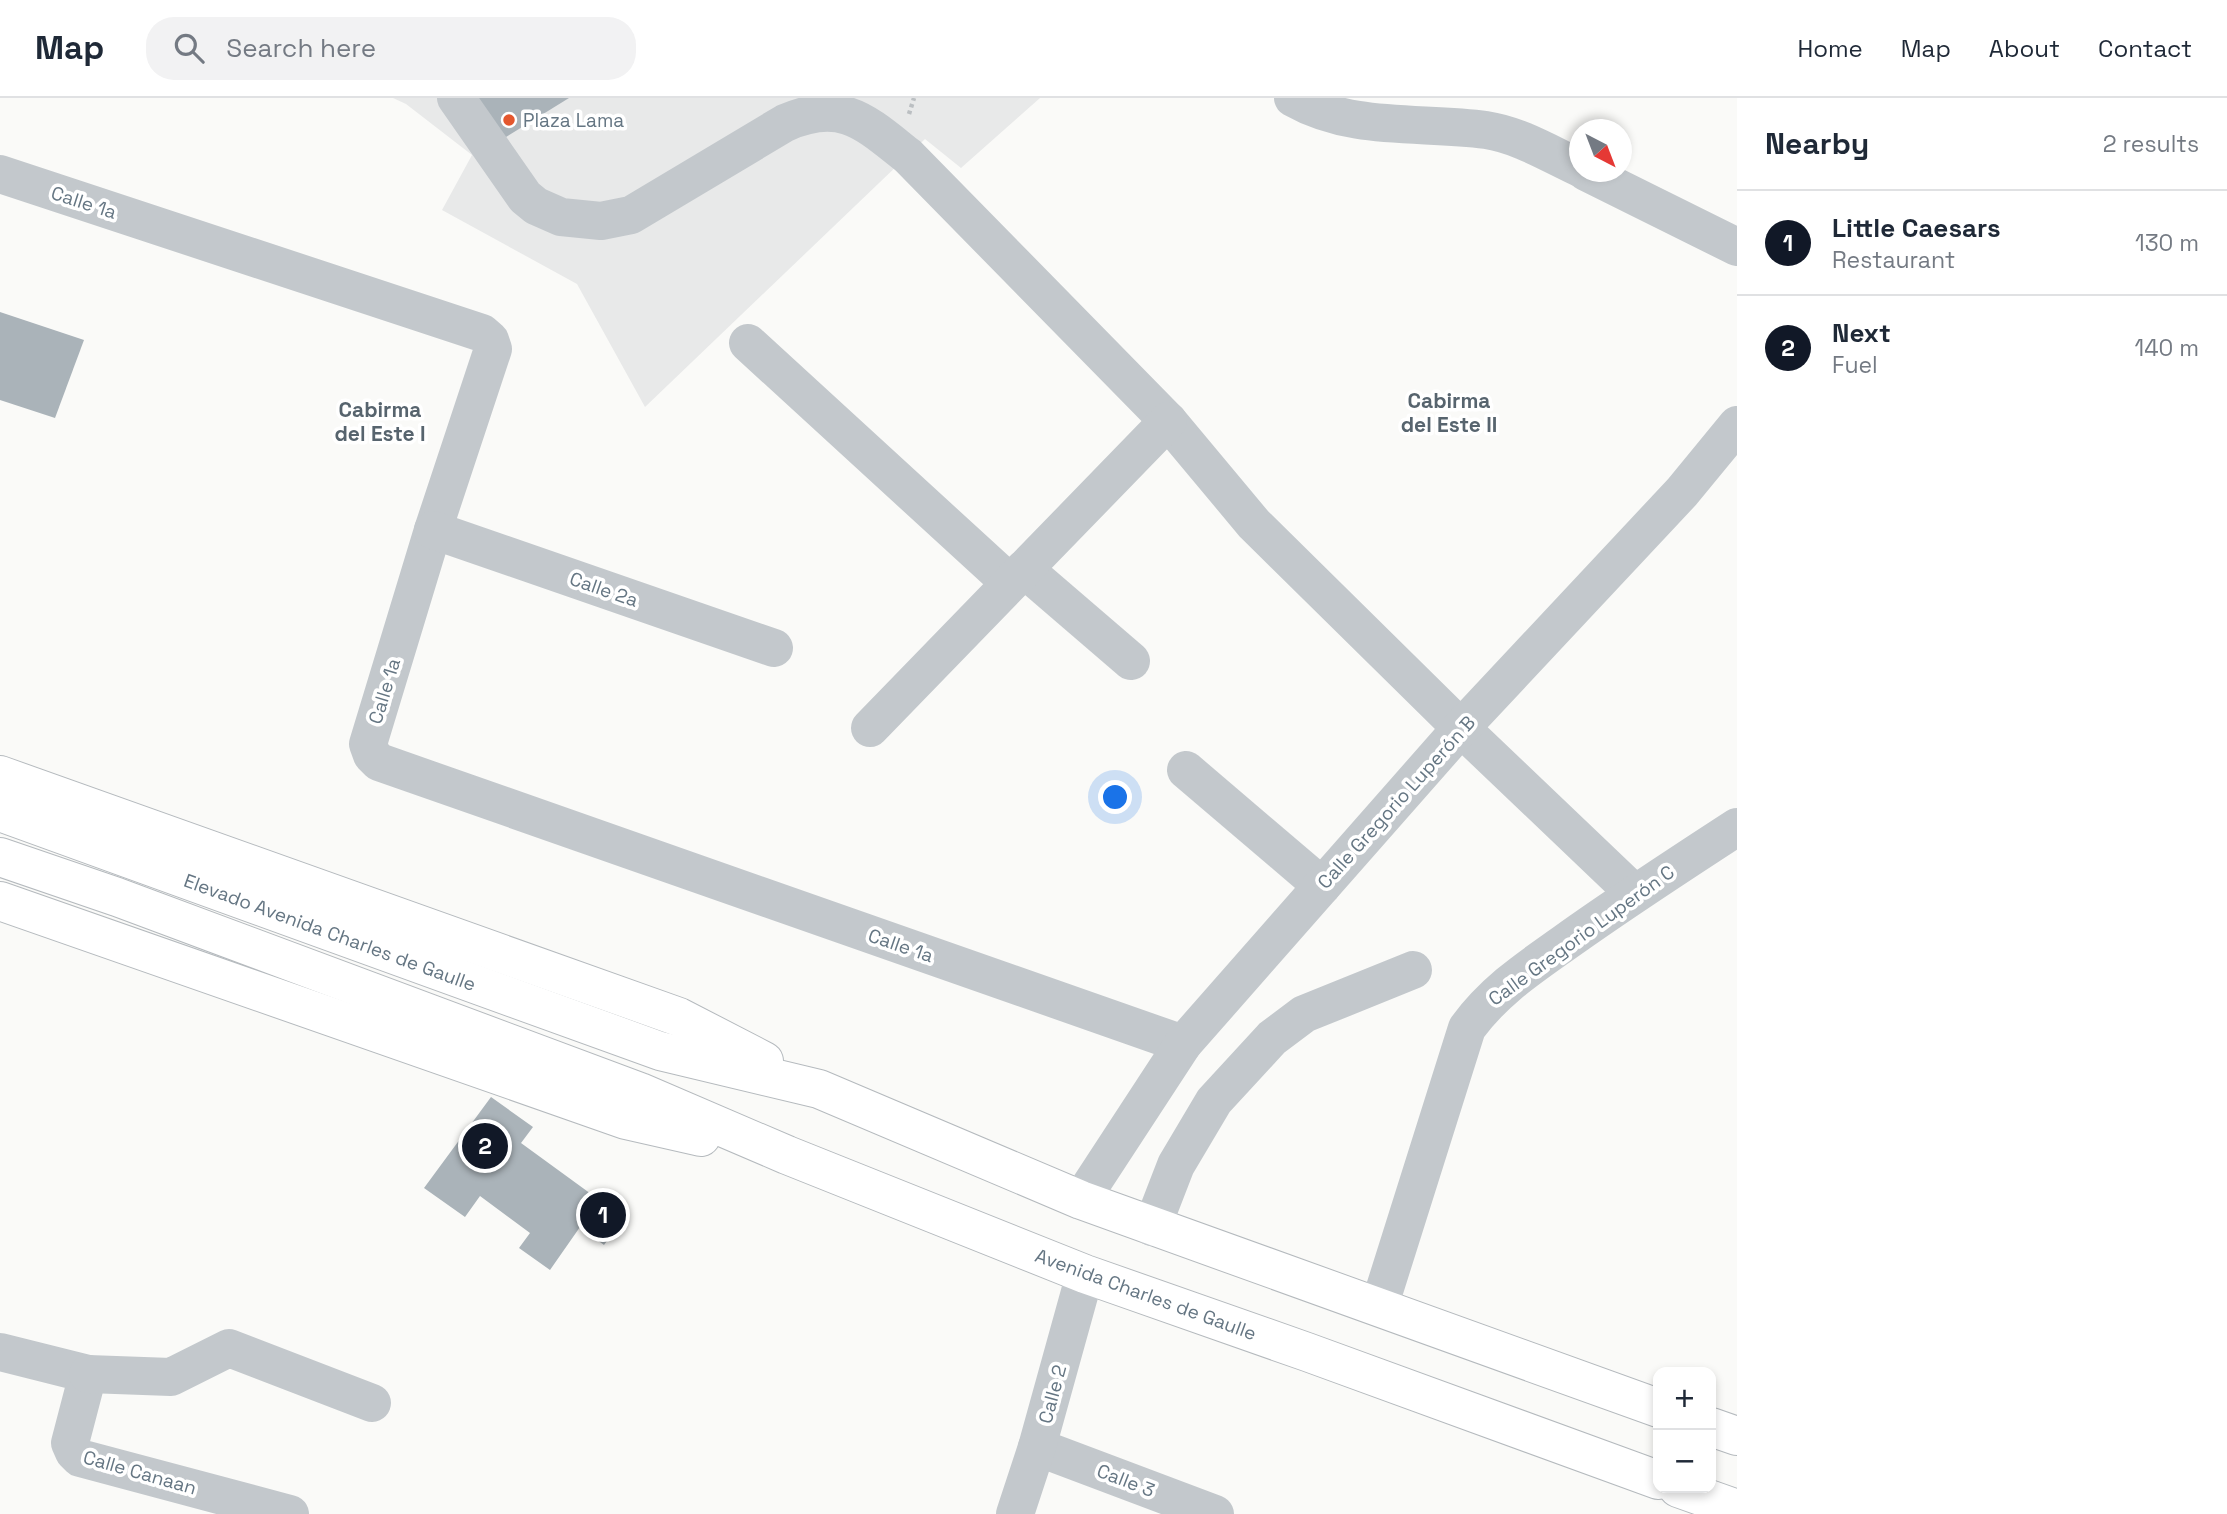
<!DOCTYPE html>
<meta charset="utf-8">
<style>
body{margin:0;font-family:"Space Grotesk",sans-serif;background:#f2f2f3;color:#1f2937}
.controls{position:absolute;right:21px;bottom:21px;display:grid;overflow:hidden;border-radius:14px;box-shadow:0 4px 10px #0003}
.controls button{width:63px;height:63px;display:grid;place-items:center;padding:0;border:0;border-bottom:2px solid #e0e1e3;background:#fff;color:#1f2937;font:35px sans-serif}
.compass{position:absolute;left:1569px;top:21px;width:63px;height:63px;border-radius:50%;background:#fff;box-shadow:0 4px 10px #0003;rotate:138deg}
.you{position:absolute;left:1116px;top:700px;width:24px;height:24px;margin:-18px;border:5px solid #fff;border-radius:50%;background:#1a73e8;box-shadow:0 0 0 10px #1a73e833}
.badge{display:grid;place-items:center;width:46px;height:46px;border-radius:50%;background:#111827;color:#fff;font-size:23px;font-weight:700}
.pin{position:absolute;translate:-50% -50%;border:4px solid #fff;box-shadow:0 2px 7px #0006}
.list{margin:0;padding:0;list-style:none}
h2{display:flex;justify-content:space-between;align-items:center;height:91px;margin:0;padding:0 28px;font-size:30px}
h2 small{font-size:23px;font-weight:400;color:#747a83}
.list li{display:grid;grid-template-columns:46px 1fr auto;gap:21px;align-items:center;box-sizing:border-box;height:105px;padding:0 28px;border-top:2px solid #e0e1e3}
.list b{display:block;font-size:26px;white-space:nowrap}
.list p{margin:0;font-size:23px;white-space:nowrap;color:#747a83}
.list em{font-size:23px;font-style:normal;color:#747a83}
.icon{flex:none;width:38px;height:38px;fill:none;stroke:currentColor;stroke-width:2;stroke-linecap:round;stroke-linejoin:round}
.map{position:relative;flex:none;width:1737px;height:1416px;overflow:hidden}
header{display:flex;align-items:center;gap:42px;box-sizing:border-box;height:98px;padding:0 35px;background:#fff;border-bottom:2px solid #e0e1e3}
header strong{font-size:33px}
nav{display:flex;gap:38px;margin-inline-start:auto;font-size:24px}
.search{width:490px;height:63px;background:#f2f2f3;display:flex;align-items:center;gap:18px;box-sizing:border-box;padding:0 24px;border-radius:28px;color:#747a83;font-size:26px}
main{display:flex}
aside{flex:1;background:#fff}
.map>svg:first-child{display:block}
</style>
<header>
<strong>Map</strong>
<div class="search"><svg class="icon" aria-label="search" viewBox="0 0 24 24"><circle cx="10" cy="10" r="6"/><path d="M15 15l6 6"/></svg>Search here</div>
<nav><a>Home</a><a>Map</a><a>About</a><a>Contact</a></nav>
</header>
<main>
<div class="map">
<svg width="1737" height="1416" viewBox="0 0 1737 1416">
<rect width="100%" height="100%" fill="#fafaf8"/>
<path fill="#e8e9e9" d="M 393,0 L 1040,0 L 961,70 L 925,41 L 645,309 L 577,186 L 442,112 L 472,57 L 406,6 Z"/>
<g fill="#aab3b9">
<path d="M 470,0 L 569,0 L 498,44 Z"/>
<path d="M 0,214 L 84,242 L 55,320 L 0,302 Z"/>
<path d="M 491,999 L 533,1029 L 521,1045 L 624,1120 L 604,1147 L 580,1129 L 550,1172 L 519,1150 L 530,1135 L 480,1098 L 465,1119 L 424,1090 Z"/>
</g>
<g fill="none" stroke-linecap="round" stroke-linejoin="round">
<defs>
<g id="major">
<path d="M 0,677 L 679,919 L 764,963"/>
<path d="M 0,714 L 660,953 L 819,991 L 1081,1102 L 1658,1310"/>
<path d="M 0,759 L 117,799 L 640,994 L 787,1057 L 1085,1176 L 1307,1254 L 1658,1382"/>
<path d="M 0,803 L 626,1022 L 701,1039"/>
<path d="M 1711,1329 L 1737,1338"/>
<path d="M 1678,1390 L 1737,1411"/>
</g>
</defs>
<use href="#major" stroke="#b5babe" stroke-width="40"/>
<path stroke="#bbbfc2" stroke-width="4.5" stroke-dasharray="3.5 3.5" stroke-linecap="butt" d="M 909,16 L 914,0"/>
<g stroke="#c3c8cc" stroke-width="38">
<path d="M 456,0 L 525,99 L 536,108 L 561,119 L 601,123 L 631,117 L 785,25 C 842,0 865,24 908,58 L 1168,323 L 1254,426 L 1461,630 L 1634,795"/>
<path d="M 1293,0 C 1353,34 1420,23 1486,32 C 1519,37 1550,56 1580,70"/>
<path d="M 1586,74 L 1737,149"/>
<path d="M 0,76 L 482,235 L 490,242 L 493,251 L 433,432 L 368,646 L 372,657 L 379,664 L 1183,946"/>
<path d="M 748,245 L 1010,485"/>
<path d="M 433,432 L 774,550"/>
<path d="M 1024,471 L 1131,563"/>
<path d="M 870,630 L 1168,323"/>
<path d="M 1186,672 L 1322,788"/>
<path d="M 1081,1102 L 1183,946 L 1461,630 L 1682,394 L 1737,327"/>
<path d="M 1152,1129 L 1176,1067 L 1214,1003 L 1272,940 L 1304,916 L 1413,872"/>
<path d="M 1379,1209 L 1467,930 C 1495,892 1529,870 1567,843 C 1623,803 1680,766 1737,729"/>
<path d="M 0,1254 L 88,1276 L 70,1345 L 74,1354 L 80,1360 L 290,1416"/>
<path d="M 88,1276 L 171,1279 L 229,1250 L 372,1305"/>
<path d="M 1037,1349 L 1215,1416"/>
<path d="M 1015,1416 L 1037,1349 L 1085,1176"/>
</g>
<use href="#major" stroke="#fff" stroke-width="38"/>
</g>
<circle fill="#e4572e" stroke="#fff" stroke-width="2.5" cx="509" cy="22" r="7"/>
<g text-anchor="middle" stroke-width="7" stroke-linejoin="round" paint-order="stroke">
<g font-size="19" fill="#657683" stroke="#fff" text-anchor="start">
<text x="523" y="29">Plaza Lama</text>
</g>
<g font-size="19" fill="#657683" stroke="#fff">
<text transform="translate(84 104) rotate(18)" y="7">Calle 1a</text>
<text transform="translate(604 491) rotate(19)" y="7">Calle 2a</text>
<text transform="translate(384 593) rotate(-73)" y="7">Calle 1a</text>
<text transform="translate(1396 704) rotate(-48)" y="7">Calle Gregorio Luperón B</text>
<text transform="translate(330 834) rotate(20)" y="7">Elevado Avenida Charles de Gaulle</text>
<text transform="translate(1581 837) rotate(-36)" y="7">Calle Gregorio Luperón C</text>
<text transform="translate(901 847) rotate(19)" y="7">Calle 1a</text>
<text transform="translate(1146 1196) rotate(20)" y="7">Avenida Charles de Gaulle</text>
<text transform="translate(1052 1296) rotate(-75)" y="7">Calle 2</text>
<text transform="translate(140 1374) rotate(16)" y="7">Calle Canaan</text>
<text transform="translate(1126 1382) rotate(21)" y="7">Calle 3</text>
</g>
<g font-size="21" font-weight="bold" fill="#57646e" stroke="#fff">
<text x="1449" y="310">Cabirma<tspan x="1449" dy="24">del Este II</tspan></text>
<text x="380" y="319">Cabirma<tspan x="380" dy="24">del Este I</tspan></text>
</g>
</g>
</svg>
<div class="controls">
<button>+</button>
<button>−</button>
</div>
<svg class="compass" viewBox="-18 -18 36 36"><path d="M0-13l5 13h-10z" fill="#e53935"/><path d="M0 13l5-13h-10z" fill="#747a83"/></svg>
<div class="you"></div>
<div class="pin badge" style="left:603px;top:1117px">1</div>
<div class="pin badge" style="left:485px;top:1048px">2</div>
</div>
<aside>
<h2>Nearby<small>2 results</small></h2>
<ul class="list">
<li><span class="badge">1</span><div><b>Little Caesars</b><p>Restaurant</p></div><em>130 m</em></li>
<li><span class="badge">2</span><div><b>Next</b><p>Fuel</p></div><em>140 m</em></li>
</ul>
</aside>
</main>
